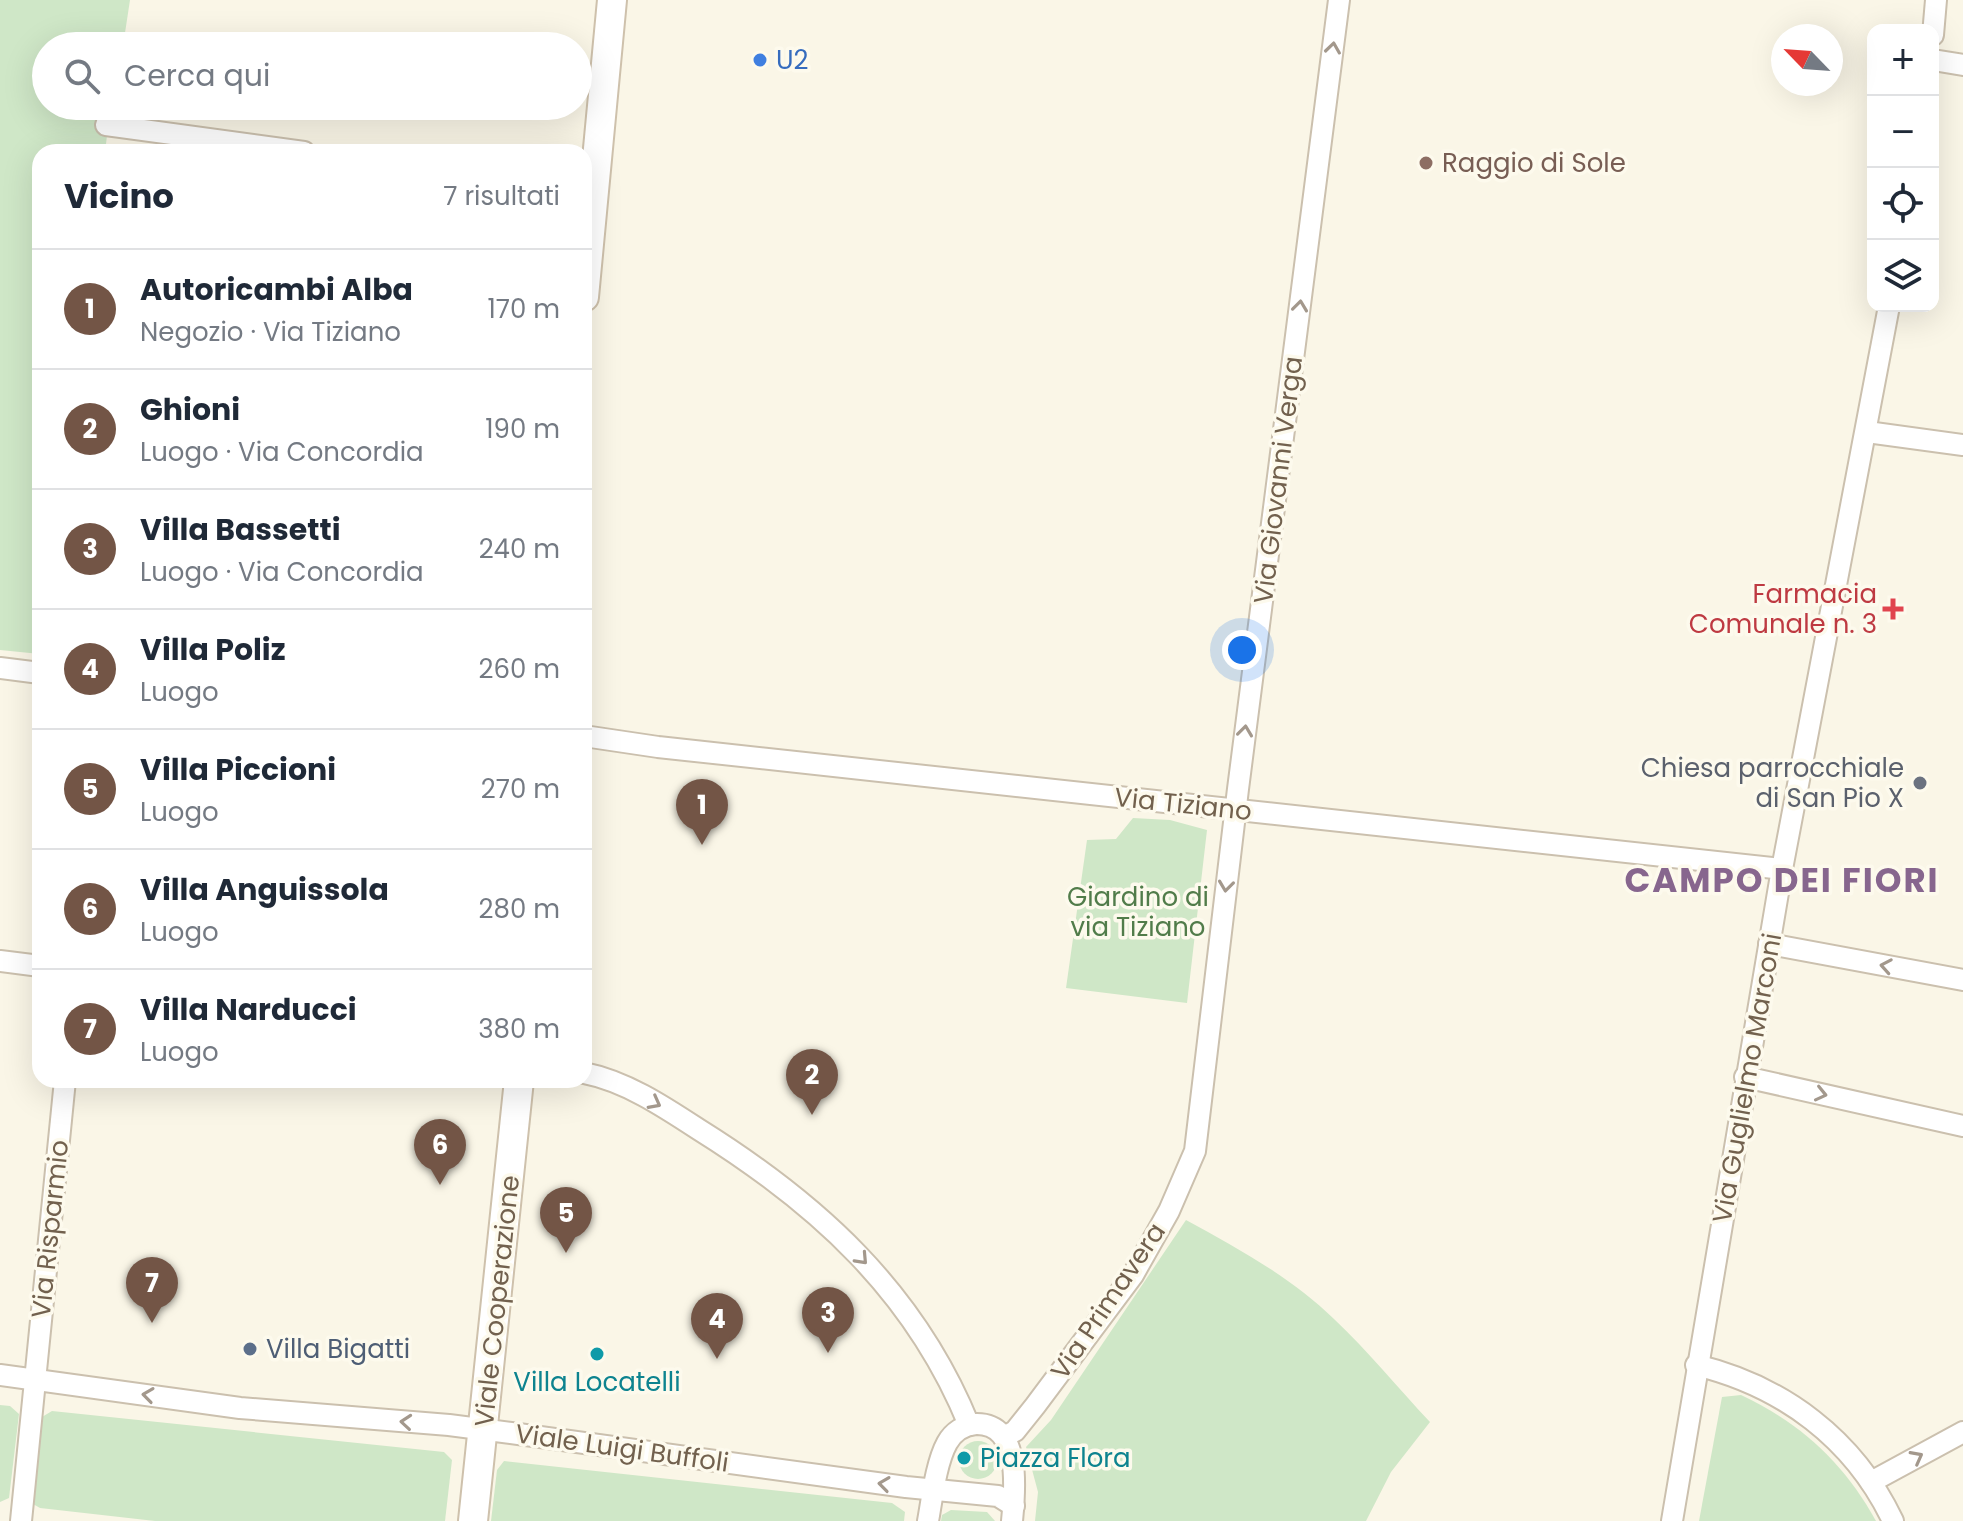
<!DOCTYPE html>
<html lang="it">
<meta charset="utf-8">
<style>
body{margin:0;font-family:Poppins,sans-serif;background:#f6f6f7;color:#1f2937}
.controls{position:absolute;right:24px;top:24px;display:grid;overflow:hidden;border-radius:16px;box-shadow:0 8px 32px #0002}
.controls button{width:72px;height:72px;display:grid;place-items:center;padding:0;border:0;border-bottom:2px solid #e0e1e3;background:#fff;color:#1f2937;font:40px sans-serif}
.compass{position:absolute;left:1771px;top:24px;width:72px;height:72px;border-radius:50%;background:#fff;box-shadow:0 8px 32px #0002;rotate:295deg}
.you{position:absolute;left:1242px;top:650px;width:28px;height:28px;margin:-20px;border:6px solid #fff;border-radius:50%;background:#1a73e8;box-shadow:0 0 0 12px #1a73e833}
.badge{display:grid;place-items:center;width:52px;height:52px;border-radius:50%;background:#735546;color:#fff;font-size:26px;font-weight:700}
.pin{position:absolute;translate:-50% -66px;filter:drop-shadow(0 2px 4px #0008)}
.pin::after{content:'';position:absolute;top:42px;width:28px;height:24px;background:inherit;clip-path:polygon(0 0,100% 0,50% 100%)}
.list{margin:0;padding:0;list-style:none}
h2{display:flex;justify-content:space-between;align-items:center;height:104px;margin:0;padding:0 32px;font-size:34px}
h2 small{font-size:26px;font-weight:400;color:#747a83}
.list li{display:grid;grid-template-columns:52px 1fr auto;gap:24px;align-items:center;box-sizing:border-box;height:120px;padding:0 32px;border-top:2px solid #e0e1e3}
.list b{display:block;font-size:30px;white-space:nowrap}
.list p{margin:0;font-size:26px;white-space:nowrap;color:#747a83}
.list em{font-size:26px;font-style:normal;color:#747a83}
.icon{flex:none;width:44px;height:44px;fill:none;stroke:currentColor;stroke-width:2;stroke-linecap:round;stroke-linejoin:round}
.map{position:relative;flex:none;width:1963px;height:1521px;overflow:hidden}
.search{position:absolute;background:#fff;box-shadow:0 8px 32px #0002;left:32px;top:32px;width:560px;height:88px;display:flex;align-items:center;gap:20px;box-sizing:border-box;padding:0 28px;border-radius:44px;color:#747a83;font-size:30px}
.panel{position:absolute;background:#fff;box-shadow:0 8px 32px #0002;left:32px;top:144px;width:560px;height:944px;border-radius:24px}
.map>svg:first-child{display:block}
</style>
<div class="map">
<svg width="1963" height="1521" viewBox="0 0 1963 1521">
<rect width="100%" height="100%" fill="#faf6e7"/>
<g fill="#cfe7c7">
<path d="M 0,0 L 130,0 L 123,46 L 46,46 L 46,106 L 113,106 L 113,111 L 110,111 L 105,152 L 40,152 L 40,654 L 0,650 Z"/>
<path d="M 1133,818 L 1170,820 L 1207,830 L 1187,1003 L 1066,988 L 1087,840 L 1116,839 Z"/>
<path d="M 1186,1220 C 1237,1248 1291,1277 1334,1319 C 1368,1351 1398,1388 1430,1422 L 1391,1472 L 1366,1521 L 1035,1521 L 1038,1492 L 1026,1447 L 1051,1420 Z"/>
<path d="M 1741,1395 C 1801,1423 1844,1463 1876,1521 L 1699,1521 L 1722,1397 Z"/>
<path d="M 0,1405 L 10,1406 L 19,1414 L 9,1498 L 0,1502 Z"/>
<path d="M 52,1411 L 444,1452 L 452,1460 L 445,1521 L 155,1521 L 40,1508 L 33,1504 L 42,1417 Z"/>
<circle cx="978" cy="1460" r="19"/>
<path d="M 504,1461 L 892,1503 L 905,1512 L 904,1521 L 491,1521 L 497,1470 Z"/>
<path d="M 951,1510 L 987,1512 L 995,1521 L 941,1521 L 942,1515 Z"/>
</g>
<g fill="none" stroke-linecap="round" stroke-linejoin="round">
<defs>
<g id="street">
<path d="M 1933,35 L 1936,0"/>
<path d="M 1933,60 L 1963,65"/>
<path d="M 106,125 L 304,152"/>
<path d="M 1867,432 L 1963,445"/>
<path d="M 0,668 L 40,673"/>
<path d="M 584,736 L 658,747 L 1782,869"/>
<path d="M 1769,944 L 1963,980"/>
<path d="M 0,961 L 40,966"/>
<path d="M 584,1073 C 625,1081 663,1106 698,1129 C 818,1204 915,1292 969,1425"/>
<path d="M 1745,1077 L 1963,1126"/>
<path d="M 1696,1365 C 1783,1386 1854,1439 1893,1521"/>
<path d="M 0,1375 L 240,1408 L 449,1425 L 511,1433 L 906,1487 L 998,1496 L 1014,1506"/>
<path d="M 1004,1437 L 1015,1431 L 1035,1406 L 1133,1275 L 1169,1211 L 1195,1151 L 1238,789 L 1339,0"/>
<path d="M 1871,1482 L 1963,1432"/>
<path d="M 21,1521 L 65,1080"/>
<path d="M 928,1521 C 932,1499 936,1463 947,1443 C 953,1432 964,1425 976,1424 C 1022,1423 1015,1491 1012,1521"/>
<path d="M 1672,1521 L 1782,869 L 1889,306"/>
</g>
<g id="secondary">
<path d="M 584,297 L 612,0"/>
<path d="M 473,1521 L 519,1080"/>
</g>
</defs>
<use href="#street" stroke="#cbc0ae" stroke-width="24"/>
<use href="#secondary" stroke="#cec1ac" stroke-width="32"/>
<use href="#street" stroke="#fff" stroke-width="20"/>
<use href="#secondary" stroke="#fff" stroke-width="28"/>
</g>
<defs><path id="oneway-chevron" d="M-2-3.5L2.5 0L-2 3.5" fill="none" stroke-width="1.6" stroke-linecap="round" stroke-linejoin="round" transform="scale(2)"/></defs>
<g stroke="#a3988c">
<use href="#oneway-chevron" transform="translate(1333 48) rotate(-82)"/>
<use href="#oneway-chevron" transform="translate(1300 306) rotate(-83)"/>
<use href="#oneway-chevron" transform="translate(1245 731) rotate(-83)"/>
<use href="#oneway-chevron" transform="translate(1226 886) rotate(97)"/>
<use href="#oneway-chevron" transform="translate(1886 966) rotate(-170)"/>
<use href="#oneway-chevron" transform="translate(1821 1094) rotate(13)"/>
<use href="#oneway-chevron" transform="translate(655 1103) rotate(28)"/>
<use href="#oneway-chevron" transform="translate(862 1259) rotate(47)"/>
<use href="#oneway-chevron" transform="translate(148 1395) rotate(-172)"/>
<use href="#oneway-chevron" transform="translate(406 1422) rotate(-175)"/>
<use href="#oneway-chevron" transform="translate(1917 1457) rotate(-28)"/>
<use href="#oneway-chevron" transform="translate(884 1484) rotate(-172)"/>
</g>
<circle fill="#3f7fe0" stroke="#fdfaed" stroke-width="3" cx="760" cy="60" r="8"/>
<circle fill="#8d6e63" stroke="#fdfaed" stroke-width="3" cx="1426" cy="163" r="8"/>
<path fill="#e0444e" stroke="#fdfaed" stroke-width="3" d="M1889 597h8v8h8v8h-8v8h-8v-8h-8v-8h8z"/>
<circle fill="#6b7280" stroke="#fdfaed" stroke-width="3" cx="1920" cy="783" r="8"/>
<circle fill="#5c6f8a" stroke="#fdfaed" stroke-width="3" cx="250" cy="1349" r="8"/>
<g fill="#0f9aa8" stroke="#fdfaed" stroke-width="3">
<circle cx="597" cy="1354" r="8"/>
<circle cx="964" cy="1458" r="8"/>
</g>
<g text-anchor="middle" stroke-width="7" stroke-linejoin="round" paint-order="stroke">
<g font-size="26" fill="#366cbe" stroke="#fdfaed" text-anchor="start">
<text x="776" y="69">U2</text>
</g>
<g font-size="26" fill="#785e54" stroke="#fdfaed" text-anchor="start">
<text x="1442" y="172">Raggio di Sole</text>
</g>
<g font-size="26" fill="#72614e" stroke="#fdfaed">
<text transform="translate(1278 480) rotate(-83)" y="9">Via Giovanni Verga</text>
<text transform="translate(1183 804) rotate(6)" y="9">Via Tiziano</text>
<text transform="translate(1747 1078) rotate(-80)" y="9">Via Guglielmo Marconi</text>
<text transform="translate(50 1229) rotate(-84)" y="9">Via Risparmio</text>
<text transform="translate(497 1301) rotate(-84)" y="9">Viale Cooperazione</text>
<text transform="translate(1108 1301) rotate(-56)" y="9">Via Primavera</text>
<text transform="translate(622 1448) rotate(8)" y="9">Viale Luigi Buffoli</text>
</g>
<g font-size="26" fill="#be3a42" stroke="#fdfaed" text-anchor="end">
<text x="1877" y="603">Farmacia<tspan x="1877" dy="30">Comunale n. 3</tspan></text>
</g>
<g font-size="26" fill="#5b616d" stroke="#fdfaed" text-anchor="end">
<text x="1904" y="777">Chiesa parrocchiale<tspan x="1904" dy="30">di San Pio X</tspan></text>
</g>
<g font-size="26" fill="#517c4a" stroke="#fdfaed">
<text x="1138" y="906">Giardino di<tspan x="1138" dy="30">via Tiziano</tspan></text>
</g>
<g font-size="26" fill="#4e5e75" stroke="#fdfaed" text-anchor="start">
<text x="266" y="1358">Villa Bigatti</text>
</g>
<g font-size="26" fill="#0d838f" stroke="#fdfaed">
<text x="597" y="1391">Villa Locatelli</text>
<text x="980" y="1467" text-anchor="start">Piazza Flora</text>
</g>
<g font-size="34" font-weight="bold" letter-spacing="2" fill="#87668e" stroke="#fdfaed">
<text x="1782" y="892">CAMPO DEI FIORI</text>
</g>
</g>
</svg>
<div class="controls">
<button>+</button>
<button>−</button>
<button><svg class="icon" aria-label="locate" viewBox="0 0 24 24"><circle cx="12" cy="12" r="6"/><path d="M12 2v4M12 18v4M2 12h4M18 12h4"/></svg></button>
<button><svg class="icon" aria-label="layers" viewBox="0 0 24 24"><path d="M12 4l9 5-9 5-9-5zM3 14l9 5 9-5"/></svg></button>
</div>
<svg class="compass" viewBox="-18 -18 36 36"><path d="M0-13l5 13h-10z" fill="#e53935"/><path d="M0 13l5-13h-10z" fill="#747a83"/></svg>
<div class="you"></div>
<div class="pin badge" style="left:702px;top:845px">1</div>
<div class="pin badge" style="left:812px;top:1115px">2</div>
<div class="pin badge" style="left:828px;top:1353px">3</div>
<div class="pin badge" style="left:717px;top:1359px">4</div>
<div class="pin badge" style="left:566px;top:1253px">5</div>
<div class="pin badge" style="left:440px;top:1185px">6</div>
<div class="pin badge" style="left:152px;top:1323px">7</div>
<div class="search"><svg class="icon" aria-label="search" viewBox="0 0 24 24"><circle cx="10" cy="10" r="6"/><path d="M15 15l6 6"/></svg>Cerca qui</div>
<section class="panel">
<h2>Vicino<small>7 risultati</small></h2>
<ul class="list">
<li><span class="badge">1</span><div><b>Autoricambi Alba</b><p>Negozio · Via Tiziano</p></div><em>170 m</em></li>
<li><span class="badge">2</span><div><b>Ghioni</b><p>Luogo · Via Concordia</p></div><em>190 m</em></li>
<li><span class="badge">3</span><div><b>Villa Bassetti</b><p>Luogo · Via Concordia</p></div><em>240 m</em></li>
<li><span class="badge">4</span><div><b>Villa Poliz</b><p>Luogo</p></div><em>260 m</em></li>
<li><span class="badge">5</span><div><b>Villa Piccioni</b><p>Luogo</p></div><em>270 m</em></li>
<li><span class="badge">6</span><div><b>Villa Anguissola</b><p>Luogo</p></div><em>280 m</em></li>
<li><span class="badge">7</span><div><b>Villa Narducci</b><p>Luogo</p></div><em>380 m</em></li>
</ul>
</section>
</div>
